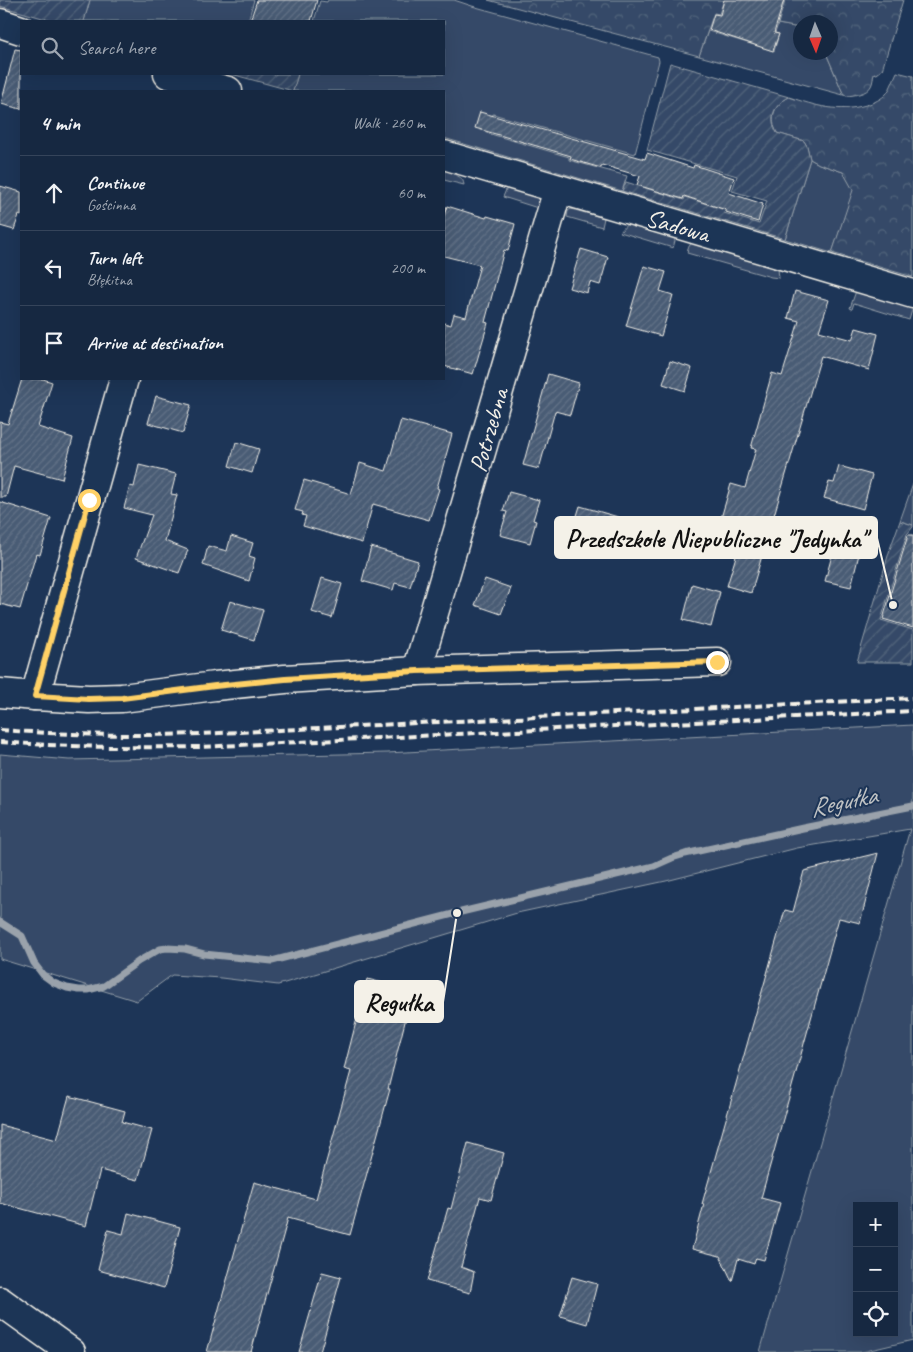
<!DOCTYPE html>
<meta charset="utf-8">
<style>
body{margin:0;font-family:Caveat,sans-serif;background:#23344c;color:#f1f3f6}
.controls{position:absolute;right:15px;bottom:15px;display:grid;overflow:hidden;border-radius:0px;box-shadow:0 5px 20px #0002}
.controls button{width:45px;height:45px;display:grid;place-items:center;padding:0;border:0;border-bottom:1px solid #35445a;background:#162841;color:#f1f3f6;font:25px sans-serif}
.compass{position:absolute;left:793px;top:15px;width:45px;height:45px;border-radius:50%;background:#162841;box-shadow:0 5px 20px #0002;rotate:178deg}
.stop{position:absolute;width:15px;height:15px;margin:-11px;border:4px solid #ffd166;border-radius:50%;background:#fff}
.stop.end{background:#ffd166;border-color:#fff;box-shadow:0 1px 5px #0008}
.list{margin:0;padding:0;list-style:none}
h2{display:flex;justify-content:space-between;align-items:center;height:65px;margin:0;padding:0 20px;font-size:21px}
h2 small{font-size:16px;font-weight:400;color:#9ea6b1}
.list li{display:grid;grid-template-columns:32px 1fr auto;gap:15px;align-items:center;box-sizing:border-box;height:75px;padding:0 20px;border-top:1px solid #35445a}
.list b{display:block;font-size:19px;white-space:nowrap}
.list p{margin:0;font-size:16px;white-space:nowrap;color:#9ea6b1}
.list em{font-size:16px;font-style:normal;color:#9ea6b1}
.icon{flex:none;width:28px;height:28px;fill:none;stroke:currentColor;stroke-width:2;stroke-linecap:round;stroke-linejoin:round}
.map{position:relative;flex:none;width:913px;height:1352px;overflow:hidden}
.search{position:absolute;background:#162841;box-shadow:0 5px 20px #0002;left:20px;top:20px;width:425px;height:55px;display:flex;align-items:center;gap:12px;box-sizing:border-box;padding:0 18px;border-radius:0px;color:#9ea6b1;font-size:19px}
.panel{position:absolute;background:#162841;box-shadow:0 5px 20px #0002;left:20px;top:90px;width:425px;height:290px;border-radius:0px}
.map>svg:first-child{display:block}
</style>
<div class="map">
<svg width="913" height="1352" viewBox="0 0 913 1352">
<defs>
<pattern id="forest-crowns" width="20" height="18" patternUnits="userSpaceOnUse" patternTransform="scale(1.25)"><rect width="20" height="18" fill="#354a67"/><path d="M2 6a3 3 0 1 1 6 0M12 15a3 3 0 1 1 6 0" fill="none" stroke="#53657d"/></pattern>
<pattern id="garden-furrows" width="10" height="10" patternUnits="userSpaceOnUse" patternTransform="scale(1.25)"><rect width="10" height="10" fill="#354a67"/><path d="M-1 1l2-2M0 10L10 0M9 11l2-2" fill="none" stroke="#53657d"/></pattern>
<pattern id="building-hatch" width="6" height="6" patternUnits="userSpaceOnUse" patternTransform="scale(1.25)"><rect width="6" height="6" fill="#485b74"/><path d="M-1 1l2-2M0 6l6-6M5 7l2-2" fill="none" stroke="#637388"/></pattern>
</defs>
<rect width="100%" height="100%" fill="#1d3557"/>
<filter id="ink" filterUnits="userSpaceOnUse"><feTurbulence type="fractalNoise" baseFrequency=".02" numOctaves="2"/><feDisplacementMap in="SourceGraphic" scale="10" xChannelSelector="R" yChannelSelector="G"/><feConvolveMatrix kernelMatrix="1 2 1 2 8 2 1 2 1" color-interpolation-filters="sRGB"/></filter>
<g filter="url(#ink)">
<g fill="#354a67" stroke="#949ea8" fill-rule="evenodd">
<path d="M 90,0 L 254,0 L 248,21 L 84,21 Z"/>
<path d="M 328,0 L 454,0 L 472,6 L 658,57 L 659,61 L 635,154 L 493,114 L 487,133 L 569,157 L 569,160 L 627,176 L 622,191 L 444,138 L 444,91 L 293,91 L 298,74 L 444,74 L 444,21 L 314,21 L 320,1 L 327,2 Z"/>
<path d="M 778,24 L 800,28 L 800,52 L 826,53 L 843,93 L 847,96 L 699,56 L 708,31 L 774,51 L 779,34 L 775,33 Z"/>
<path d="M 810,159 L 819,164 L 843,172 L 854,190 L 832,253 L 785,239 Z"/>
<path d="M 444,167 C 448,169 450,172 454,174 C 459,177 463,177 464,185 L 444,180 Z"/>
<path d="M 508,185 L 543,199 L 541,209 L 503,197 Z"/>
<path d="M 571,209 L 604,218 L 602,227 L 567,217 L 568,211 Z"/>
<path d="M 628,223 L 674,236 L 675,241 L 673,248 L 620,232 Z"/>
<path d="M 692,242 L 774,264 L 778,269 L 779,278 L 771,277 L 687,253 L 688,248 Z"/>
<path d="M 856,291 L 913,307 L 909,320 L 854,303 L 852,309 L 850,308 Z"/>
<path d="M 913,484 L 913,525 L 900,521 Z"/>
<path d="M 913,725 L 913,1340 L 862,1352 L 760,1352 L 910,829 L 797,848 L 666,881 L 517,913 L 278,985 L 221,978 L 172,975 L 137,1001 L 0,959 L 0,754 L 69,760 L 387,753 ZM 857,1206 L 894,1206 L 894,1333 L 857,1333 Z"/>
</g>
<g fill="url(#forest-crowns)" stroke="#949ea8">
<path d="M 488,0 L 724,0 L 719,14 L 714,13 L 699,56 Z"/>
<path d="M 785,0 L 903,0 L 882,70 L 877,74 L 874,73 C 873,77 873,83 871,86 C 867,94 854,95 847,96 L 843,93 L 826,53 L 830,52 L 830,22 L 800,22 L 800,28 L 778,24 Z"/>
<path d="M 897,72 L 913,76 L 913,277 L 832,253 L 853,190 L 843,172 L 819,164 L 810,159 L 807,146 L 804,141 L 777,133 C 769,117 774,105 789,97 C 816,106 838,113 866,105 C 873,103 882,99 887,93 C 891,88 894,78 897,72 Z"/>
</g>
<g fill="url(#garden-furrows)" stroke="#949ea8">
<path d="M 0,0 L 90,0 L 84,21 L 53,21 L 0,6 Z"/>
<path d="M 670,63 L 789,97 C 774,105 768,117 777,133 L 804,141 L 807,146 L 810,159 L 785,239 L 622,191 L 626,182 L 684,200 L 685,197 L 725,210 L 724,213 L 759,224 L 767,201 L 732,191 L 737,176 L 647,150 Z"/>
<path d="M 231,74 L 298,74 L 293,91 Z"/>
<path d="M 900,521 L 913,525 L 913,527 L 907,534 L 881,620 L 913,630 L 913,662 L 857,662 L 890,549 Z"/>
</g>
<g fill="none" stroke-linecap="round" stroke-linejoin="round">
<path stroke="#9aa2ab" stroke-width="7" d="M 0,922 L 22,936 L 34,963 L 43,975 L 54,983 L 67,988 L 79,990 L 88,990 L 104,986 L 139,961 L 160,949 L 167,948 L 185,949 L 204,954 L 272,961 L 457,913 L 654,866 L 672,858 L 685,854 L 803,828 L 913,806"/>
</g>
<g fill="url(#building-hatch)" stroke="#f4f1e8">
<path d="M 257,0 L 317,0 L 311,21 L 250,21 Z"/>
<path d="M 724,0 L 784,0 L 774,33 L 779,34 L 773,51 L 709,30 L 714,14 L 720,15 Z"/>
<path d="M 15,49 L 21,50 L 21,109 L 1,104 Z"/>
<path d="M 480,112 L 645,159 L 647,153 L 693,168 L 694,165 L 734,178 L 729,193 L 763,204 L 758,222 L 726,212 L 726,210 L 684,196 L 683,199 L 637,185 L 640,176 L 602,165 L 601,168 L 570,159 L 571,156 L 475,128 Z"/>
<path d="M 0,186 L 21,192 L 21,216 L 19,215 L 14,230 L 0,226 Z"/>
<path d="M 447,206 L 486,218 L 487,216 L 515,224 L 508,251 L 504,250 L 485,322 L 488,323 L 473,374 L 444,366 L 444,323 L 451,325 L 454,314 L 466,317 L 480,265 L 444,256 L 444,216 Z"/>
<path d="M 581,249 L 608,257 L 600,285 L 590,282 L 587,293 L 569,288 Z"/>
<path d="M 644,266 L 666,272 L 660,291 L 673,295 L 661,336 L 626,326 Z"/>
<path d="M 795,291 L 829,300 L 819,331 L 852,340 L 856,328 L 878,334 L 869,370 L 821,356 L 751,593 L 727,586 L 743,533 L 719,525 L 731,484 L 745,488 L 756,449 L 751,448 L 772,373 L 782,376 L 799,321 L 788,318 Z"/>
<path d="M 670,361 L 692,368 L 685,391 L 663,384 Z"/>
<path d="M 548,374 L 579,383 L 570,415 L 555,411 L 539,469 L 523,465 Z"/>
<path d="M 22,379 L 43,379 L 52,382 L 38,427 L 73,438 L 62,479 L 14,466 L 6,497 L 0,497 L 0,422 L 8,424 Z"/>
<path d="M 156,396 L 191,405 L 183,433 L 148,423 Z"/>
<path d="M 401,420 L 452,434 L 437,488 L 439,489 L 429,520 L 373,504 L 362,543 L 303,526 L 306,516 L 302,515 L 303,512 L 295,510 L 304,480 L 351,494 L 360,463 L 386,471 Z"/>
<path d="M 236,442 L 259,449 L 252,473 L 229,466 Z"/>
<path d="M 139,465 L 176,474 L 171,494 L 177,495 L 165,541 L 188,550 L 179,573 L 136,558 L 152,515 L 124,508 L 130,486 L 134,487 Z"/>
<path d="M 839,466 L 872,475 L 863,509 L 824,498 L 829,482 L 834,483 Z"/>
<path d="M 509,492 L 539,500 L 533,520 L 536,521 L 530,543 L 500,535 L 507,512 L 503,511 Z"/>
<path d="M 0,502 L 51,518 L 40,555 L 36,554 L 20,609 L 0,604 Z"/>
<path d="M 580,506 L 625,519 L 617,548 L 590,541 L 591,538 L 572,532 Z"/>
<path d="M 908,535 L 913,535 L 913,628 L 883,619 Z"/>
<path d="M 231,536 L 253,543 L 249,556 L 255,558 L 249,581 L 203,565 L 208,546 L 227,551 Z"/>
<path d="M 371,547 L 418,561 L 410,587 L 395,583 L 393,590 L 362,581 Z"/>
<path d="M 834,548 L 859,554 L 851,587 L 825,581 Z"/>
<path d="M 322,578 L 342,584 L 332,618 L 312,612 Z"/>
<path d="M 485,579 L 511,588 L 501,614 L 475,605 Z"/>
<path d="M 692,584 L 720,592 L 711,627 L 683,620 Z"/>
<path d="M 230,601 L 263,610 L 254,640 L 221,630 Z"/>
<path d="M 878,853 L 860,923 L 839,918 L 761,1198 L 780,1203 L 764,1260 L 756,1258 L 754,1264 L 738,1259 L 732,1281 L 720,1256 L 692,1249 L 704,1204 L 702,1204 L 785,910 L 793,912 L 804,871 Z"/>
<path d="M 367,979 L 413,990 L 388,1089 L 390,1089 L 350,1235 L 288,1218 L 251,1352 L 207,1352 L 254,1182 L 316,1199 L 351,1071 L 344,1069 Z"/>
<path d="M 69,1096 L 125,1111 L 122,1122 L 152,1130 L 138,1180 L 100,1170 L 86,1226 L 0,1203 L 0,1125 L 57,1140 Z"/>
<path d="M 468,1143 L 504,1153 L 491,1200 L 480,1197 L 461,1267 L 474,1272 L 470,1293 L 427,1281 L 448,1208 L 451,1209 Z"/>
<path d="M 128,1213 L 180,1227 L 164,1288 L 98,1270 L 108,1230 L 123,1234 Z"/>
<path d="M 322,1272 L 341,1277 L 320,1352 L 299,1352 Z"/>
<path d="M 572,1277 L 597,1284 L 587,1324 L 560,1316 Z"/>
</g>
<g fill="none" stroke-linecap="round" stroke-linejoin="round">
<defs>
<g id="minor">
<path d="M 0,23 L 21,30"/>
<path d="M 168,74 L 228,91"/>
<path d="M 444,155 L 913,294"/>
<path d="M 417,671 L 558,189"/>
<path d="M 0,693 L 35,696 L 89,699 L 122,698 L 215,686 L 285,679 L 417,671 L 717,662"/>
<path d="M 35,696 L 124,379"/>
<path d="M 0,1301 L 71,1352"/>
</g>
</defs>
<use href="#minor" stroke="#f4f1e8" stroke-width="31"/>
<use href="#minor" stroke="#1d3557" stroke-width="28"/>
<g stroke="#f4f1e8" stroke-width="4" stroke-dasharray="8 4" stroke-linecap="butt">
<path d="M 0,730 C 67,735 133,736 200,734 L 913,698"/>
<path d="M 0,742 C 67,747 133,748 200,747 L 913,711"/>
</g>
</g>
</g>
<g fill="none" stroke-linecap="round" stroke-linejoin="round" filter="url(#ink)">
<path stroke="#ffd166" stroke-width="6" d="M 89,500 L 35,696 L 89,699 L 122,698 L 215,686 L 285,679 L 417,671 L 717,662"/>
</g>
<g text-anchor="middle" stroke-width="4" stroke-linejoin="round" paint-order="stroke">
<g font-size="25" fill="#f4f1e8" stroke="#1d3557">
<text transform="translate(678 225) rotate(16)" y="9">Sadowa</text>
<text transform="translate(488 430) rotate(-74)" y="9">Potrzebna</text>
</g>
<g font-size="26" font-style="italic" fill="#c0c3c4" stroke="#1d3557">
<text transform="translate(843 801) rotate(-12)" y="9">Regułka</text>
</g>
</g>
<path fill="none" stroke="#f4f1e8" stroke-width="2" d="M893 605L877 538M457 913L443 1002"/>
<g fill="#f4f1e8" stroke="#1d3557" stroke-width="2">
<circle cx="893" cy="605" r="5"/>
<circle cx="457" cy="913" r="5"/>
</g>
<g fill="#f4f1e8" stroke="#f4f1e8" stroke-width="2">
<rect x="555" y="517" width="322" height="41" rx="5"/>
<rect x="355" y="981" width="88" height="41" rx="5"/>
</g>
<g font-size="26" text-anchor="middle" font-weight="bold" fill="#111">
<text x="716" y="547">Przedszkole Niepubliczne "Jedynka"</text>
<text x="399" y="1011">Regułka</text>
</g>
</svg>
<div class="controls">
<button>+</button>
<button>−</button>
<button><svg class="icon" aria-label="locate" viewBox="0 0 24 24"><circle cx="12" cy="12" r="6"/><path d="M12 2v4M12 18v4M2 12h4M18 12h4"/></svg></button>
</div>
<svg class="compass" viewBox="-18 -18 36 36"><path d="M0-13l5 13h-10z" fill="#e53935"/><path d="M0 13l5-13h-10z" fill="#9ea6b1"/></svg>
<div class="stop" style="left:89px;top:500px"></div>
<div class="stop end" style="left:717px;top:662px"></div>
<div class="search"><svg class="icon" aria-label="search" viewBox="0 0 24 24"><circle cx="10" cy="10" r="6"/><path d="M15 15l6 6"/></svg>Search here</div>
<section class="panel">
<h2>4 min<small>Walk · 260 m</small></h2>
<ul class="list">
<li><svg class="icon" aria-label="ahead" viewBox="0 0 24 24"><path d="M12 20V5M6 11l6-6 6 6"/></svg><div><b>Continue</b><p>Gościnna</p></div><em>60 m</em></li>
<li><svg class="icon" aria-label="left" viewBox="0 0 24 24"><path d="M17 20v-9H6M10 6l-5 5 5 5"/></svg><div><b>Turn left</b><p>Błękitna</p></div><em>200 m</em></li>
<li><svg class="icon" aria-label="arrive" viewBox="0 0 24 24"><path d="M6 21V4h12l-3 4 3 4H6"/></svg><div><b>Arrive at destination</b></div></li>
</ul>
</section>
</div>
